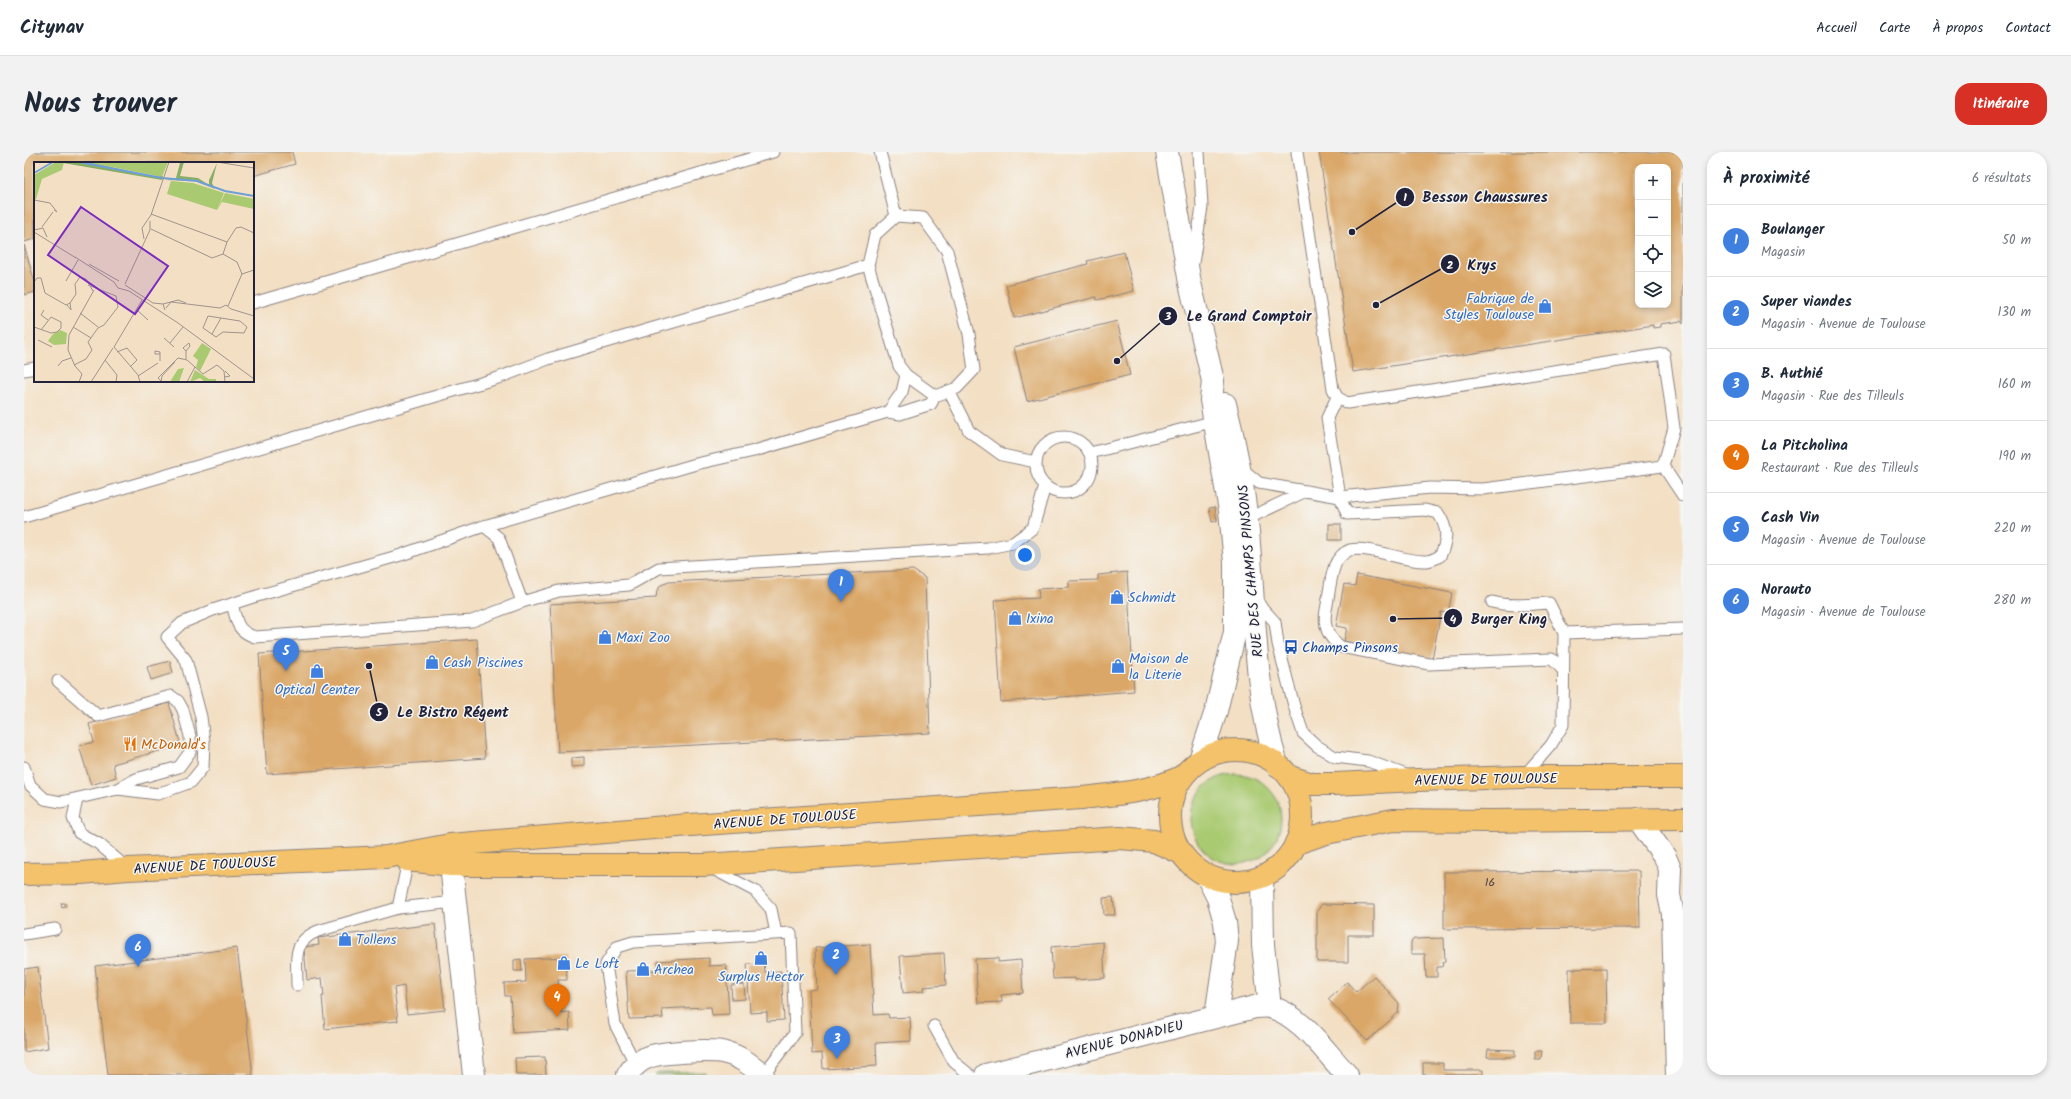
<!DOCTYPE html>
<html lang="fr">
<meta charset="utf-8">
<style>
body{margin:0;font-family:Kalam,sans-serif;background:#f2f2f3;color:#1f2937}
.controls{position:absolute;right:12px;top:12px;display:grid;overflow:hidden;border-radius:8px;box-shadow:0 2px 6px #0003}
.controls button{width:36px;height:36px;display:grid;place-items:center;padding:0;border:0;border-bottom:1px solid #e0e1e3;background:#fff;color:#1f2937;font:20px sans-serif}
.you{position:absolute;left:1001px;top:403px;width:14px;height:14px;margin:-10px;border:3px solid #fff;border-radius:50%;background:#1a73e8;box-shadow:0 0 0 6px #1a73e833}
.badge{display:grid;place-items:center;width:26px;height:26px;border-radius:50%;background:#d93025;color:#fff;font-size:13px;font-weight:700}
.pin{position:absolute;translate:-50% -33px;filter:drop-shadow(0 1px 2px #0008)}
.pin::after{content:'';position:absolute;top:21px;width:14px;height:12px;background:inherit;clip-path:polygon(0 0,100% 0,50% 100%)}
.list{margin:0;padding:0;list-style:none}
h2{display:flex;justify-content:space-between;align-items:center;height:52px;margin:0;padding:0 16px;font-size:17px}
h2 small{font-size:13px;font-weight:400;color:#747a83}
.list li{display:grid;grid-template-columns:26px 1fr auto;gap:12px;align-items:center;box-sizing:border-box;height:72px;padding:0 16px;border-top:1px solid #e0e1e3}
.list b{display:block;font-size:15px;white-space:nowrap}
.list p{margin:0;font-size:13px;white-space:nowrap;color:#747a83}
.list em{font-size:13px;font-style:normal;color:#747a83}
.icon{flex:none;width:22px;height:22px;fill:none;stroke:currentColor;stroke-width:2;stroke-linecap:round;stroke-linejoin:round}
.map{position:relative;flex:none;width:1659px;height:923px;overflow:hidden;border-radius:16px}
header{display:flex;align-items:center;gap:24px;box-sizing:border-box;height:56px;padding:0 20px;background:#fff;border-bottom:1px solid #e0e1e3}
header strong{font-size:19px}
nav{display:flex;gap:22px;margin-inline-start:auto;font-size:14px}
.intro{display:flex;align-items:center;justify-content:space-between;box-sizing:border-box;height:96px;padding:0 24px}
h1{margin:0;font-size:28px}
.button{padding:10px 18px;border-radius:16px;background:#d93025;color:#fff;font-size:14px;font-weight:700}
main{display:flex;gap:24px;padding:0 24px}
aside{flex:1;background:#fff;border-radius:16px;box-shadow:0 2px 6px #0003}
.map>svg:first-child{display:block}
</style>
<header>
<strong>Citynav</strong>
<nav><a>Accueil</a><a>Carte</a><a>À propos</a><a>Contact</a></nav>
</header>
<div class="intro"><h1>Nous trouver</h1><a class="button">Itinéraire</a></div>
<main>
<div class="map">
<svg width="1659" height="923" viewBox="0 0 1659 923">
<rect width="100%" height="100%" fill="#f6f6f2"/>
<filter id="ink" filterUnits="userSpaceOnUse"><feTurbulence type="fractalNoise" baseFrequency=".025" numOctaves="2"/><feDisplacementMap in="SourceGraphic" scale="8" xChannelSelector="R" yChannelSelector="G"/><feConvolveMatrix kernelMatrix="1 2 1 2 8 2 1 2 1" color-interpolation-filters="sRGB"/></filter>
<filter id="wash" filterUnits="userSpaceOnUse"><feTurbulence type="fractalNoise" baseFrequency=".012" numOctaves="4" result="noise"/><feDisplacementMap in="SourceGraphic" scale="16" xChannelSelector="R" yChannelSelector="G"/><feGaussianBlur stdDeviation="0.9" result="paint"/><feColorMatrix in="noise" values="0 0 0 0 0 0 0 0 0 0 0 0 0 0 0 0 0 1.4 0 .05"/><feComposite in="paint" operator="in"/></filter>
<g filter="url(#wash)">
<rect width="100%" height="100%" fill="#f3dfc3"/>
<g fill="#aaca72" stroke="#667656">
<circle cx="1212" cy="667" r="45"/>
<path d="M 682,920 L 677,923 L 631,923 L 634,921 Z"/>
</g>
<g id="blocks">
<g fill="#daa767" fill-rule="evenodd">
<path d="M 0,0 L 268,0 L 271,12 L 229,24 L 229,11 L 11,11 L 11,87 L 0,90 Z"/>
<path d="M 1295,0 L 1659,0 L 1659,172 L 1657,169 L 1636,172 L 1636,175 L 1629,176 L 1629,173 L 1329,220 ZM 1614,15 L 1644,15 L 1644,153 L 1614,153 Z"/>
<path d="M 0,93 L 11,131 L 11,140 L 0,143 Z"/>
<path d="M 1100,100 L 1110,139 L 1073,148 L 1072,145 L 990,166 L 982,133 L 1064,112 L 1063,109 Z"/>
<path d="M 1093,169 L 1106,223 L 1003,249 L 990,195 Z"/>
<path d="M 1191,355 L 1193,369 L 1188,370 L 1185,356 Z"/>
<rect x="1305" y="372" width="12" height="16"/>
<path d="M 889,418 L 901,426 L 906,581 L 534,600 L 526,452 L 632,446 L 633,439 L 637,433 L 645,430 Z"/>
<path d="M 1103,420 L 1110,539 L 977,550 L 971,448 L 1015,446 L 1014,437 L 1045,435 L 1045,429 L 1074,428 L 1074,423 Z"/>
<path d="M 1333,423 L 1428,441 L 1424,461 L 1417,460 L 1408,507 L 1320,489 L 1323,476 L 1312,474 L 1320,432 L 1331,434 Z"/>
<path d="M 453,487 L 461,606 L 243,622 L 235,502 Z"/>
<path d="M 146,509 L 149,521 L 127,528 L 123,515 Z"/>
<path d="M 145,551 L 156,590 L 144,594 L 145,596 L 89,612 L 92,625 L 67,633 L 55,594 L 70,590 L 65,572 L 132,553 L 133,555 Z"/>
<path d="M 560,605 L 560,614 L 547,615 L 547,606 Z"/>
<path d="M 1615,719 L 1616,776 L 1420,777 L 1420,720 Z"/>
<path d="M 1089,745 L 1091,763 L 1080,763 L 1079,746 Z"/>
<path d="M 37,751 L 41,751 L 41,755 L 38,756 Z"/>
<path d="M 1298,752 L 1350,753 L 1350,783 L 1324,783 L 1324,810 L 1293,810 L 1293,759 Z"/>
<path d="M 411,772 L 421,858 L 383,862 L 380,834 L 370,836 L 374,869 L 301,877 L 298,844 L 300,844 L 298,826 L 283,828 L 280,795 L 295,793 L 294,786 Z"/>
<path d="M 1420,786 L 1421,810 L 1419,810 L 1418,815 L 1413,815 L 1413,825 L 1402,825 L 1401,802 L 1387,802 L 1387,790 L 1390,787 Z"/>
<path d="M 1079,790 L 1081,826 L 1051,828 L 1051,826 L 1029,827 L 1027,795 Z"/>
<path d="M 846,792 L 850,863 L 864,862 L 865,866 L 886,865 L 887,889 L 852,891 L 853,914 L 799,917 L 798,901 L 788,902 L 785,838 L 793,837 L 791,796 Z"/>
<path d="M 213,796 L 229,923 L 84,923 L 71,814 Z"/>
<path d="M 920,801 L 922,833 L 899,835 L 900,839 L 879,841 L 876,804 Z"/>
<path d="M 542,805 L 543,828 L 534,828 L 537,861 L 545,860 L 546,878 L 489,881 L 486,844 L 481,844 L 480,831 L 502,830 L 501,807 Z"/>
<path d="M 685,806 L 685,814 L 702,813 L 705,862 L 688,863 L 687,855 L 656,856 L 638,857 L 639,866 L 605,867 L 602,819 L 635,818 L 634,809 Z"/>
<path d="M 974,806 L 974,810 L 997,808 L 999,841 L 977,843 L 978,850 L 954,851 L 951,807 Z"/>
<path d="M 497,807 L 498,819 L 490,819 L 490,808 Z"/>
<path d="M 740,811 L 741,820 L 757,819 L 760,868 L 743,869 L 743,860 L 726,861 L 723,812 Z"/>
<path d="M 14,815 L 24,896 L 0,900 L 0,817 Z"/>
<path d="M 1582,816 L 1583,871 L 1546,871 L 1545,817 Z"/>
<path d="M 1350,824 L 1375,851 L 1374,861 L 1343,889 L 1304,847 L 1323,830 L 1332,840 Z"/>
<path d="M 720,832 L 721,847 L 708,848 L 707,833 Z"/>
<path d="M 1464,897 L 1491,898 L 1491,905 L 1463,905 Z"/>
<path d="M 1511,899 L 1518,899 L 1517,907 L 1511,907 Z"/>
<path d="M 521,905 L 522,923 L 492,923 L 491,906 Z"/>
<path d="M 1399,911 L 1419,911 L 1419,918 L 1459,918 L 1459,923 L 1399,923 Z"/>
</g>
</g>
</g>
<g filter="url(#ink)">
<use href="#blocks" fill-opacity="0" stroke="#8a807f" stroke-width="1"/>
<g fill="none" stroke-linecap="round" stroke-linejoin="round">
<defs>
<g id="service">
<path d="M 856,0 L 872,64"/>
<path d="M 1273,0 L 1309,237 L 1313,245 L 1323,251 L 1640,202 L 1650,276 L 1639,314 L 1659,344"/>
<path d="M 872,64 L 899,66 L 923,99 L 945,182 L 950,218 L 933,236 L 911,244 L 882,223 L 875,214 L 844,113 L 851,83 Z"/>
<path d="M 1169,111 L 1178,55 L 1175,0"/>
<path d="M 229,151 L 749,0"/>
<path d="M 0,218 L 11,216"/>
<path d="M 925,239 L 945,279 L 978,303 L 1012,310"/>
<path d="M 1313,245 L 1303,266 L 1316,345 L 1323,362 L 1401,358 L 1414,361 C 1424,376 1424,388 1416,404 C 1412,406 1407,409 1402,409 C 1378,410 1349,394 1326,398 C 1320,400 1313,407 1311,413 C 1306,426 1305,444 1302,458 C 1299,475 1304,485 1317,495 L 1405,512 L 1528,507 L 1539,518"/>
<path d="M 864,260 L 878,240 L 882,223"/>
<circle cx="1040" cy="313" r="28"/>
<path d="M 1066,301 L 1191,269"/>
<path d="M 1216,315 L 1235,331 L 1316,345 L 1406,336 L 1459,337 L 1639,314"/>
<path d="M 0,365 L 474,226 L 524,207 L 844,113"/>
<path d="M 1223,367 L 1282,339"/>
<path d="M 460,374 L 475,386 L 498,450 L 535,439 L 605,433 L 635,416 L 964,396 L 989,391 L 1009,376 L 1021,334"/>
<path d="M 1231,448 L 1251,470 L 1254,492 L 1270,554 L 1279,581 L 1293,594 L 1311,605 L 1344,609 L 1382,623"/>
<path d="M 1468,450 C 1486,455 1507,452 1525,451 L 1540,481 L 1539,573 L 1527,593 L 1499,625"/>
<path d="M 208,452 C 213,469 212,479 231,485 L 448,469 L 498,450"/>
<path d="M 1540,481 L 1659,477"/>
<path d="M 0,615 L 6,633 L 21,647 L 37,650 L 94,637 L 112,627 L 155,615 L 166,600 L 166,584 L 159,558 L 154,549 L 147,544 L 74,564 L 34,529"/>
<path d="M 94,637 L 134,642 L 167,630 L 179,615 L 180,590 L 177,565 L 162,508 L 143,485 L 158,471 L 189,458 L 226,446 L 377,403 L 460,374 L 672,312 L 730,299 L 864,260 L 876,262 L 907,252 L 911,244"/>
<path d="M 53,647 L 49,666 L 55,681 L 75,692 L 104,717"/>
<path d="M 687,716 L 731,739 L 747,757 L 752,781"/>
<path d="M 374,756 L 431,750"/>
<path d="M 0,782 L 31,777"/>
<path d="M 273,833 C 273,808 267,790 294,779 L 374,756 L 384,708"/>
<path d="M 910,874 L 930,910 L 946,923"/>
<path d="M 612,913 L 591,872 L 582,812 L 593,795 L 609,790 L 767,781 L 771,881 L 739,923"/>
</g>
<g id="minor">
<path d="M 1143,0 L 1166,131 L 1189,229 L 1187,248 L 1206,359 L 1211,410 L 1211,480 L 1192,559 L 1176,608"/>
<path d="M 1201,252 C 1214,303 1223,353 1226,405 C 1231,475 1232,546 1253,613"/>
<path d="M 1614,667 L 1641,705 L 1646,717 L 1645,743 L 1649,762 L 1653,923"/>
<path d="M 427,713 L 450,923"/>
<path d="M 1183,724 L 1194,746 L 1201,770 L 1203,789 L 1192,864"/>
<path d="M 1238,725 L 1239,793 L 1246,855"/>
<path d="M 604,923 C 608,916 615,909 622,906 C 633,900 689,897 702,901 C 716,904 728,914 739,923"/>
<path d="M 962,923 L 1231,855 C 1236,855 1242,854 1246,855 C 1276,862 1302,901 1323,923"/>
</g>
<g id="primary">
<circle cx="1212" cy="664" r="66"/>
<path d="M 1266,625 L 1288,632 L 1311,632 L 1394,628 L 1498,625 L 1659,625"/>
<path d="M 1272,691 L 1302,681 L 1369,668 L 1465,669 L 1659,667"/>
<path d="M 383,708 L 427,713 L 679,713 L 1096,686 L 1130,689 L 1155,700"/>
<path d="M 0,722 L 57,721 L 104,717 L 362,705 L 426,693 L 666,673 L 1058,646 C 1093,642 1127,640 1159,624"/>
</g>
</defs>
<use href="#service" stroke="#8a807f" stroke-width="13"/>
<use href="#minor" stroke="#8a807f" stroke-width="24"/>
<use href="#primary" stroke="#8a807f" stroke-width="24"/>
<use href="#service" stroke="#fff" stroke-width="11"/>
<use href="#minor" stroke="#fff" stroke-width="22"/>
<use href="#primary" stroke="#f4c26a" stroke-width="22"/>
</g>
</g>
<defs>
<symbol id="shop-bare" viewBox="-9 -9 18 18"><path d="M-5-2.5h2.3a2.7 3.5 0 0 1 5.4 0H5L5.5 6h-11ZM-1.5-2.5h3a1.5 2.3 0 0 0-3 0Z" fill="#3f7fe0" stroke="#f6f6f2" stroke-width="2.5" paint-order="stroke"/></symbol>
<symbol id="bus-bare" viewBox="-9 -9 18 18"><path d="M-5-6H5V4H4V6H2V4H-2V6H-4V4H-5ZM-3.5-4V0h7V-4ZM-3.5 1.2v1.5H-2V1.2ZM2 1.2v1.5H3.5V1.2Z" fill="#1a4fb4" stroke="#f6f6f2" stroke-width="2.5" paint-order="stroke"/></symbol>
<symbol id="restaurant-bare" viewBox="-9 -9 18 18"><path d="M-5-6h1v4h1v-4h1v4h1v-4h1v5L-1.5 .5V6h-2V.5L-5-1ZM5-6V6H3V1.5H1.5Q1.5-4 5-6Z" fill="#e8710a" stroke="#f6f6f2" stroke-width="2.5" paint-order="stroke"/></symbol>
</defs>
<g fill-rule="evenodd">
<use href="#shop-bare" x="1511" y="144" width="20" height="20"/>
<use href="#shop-bare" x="1083" y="435" width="20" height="20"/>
<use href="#shop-bare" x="981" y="456" width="20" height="20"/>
<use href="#shop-bare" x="571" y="475" width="20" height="20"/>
<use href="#bus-bare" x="1257" y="485" width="20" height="20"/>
<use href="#shop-bare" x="398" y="500" width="20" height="20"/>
<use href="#shop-bare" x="1084" y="504" width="20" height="20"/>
<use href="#shop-bare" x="283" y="509" width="20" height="20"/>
<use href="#restaurant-bare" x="96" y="582" width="20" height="20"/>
<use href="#shop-bare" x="311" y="777" width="20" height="20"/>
<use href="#shop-bare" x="727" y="796" width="20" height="20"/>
<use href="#shop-bare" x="530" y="801" width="20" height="20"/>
<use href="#shop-bare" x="609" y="807" width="20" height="20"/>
</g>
<g text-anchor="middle" stroke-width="3" stroke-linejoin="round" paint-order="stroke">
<g font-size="12" fill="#504346">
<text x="1466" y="734">16</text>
</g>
<g font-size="14" fill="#366cbe" stroke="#f6f6f2" text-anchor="start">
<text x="1510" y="151" text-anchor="end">Fabrique de<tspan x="1510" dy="16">Styles Toulouse</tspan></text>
<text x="1104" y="450">Schmidt</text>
<text x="1002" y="471">Ixina</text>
<text x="592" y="490">Maxi Zoo</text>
<text x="1105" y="511">Maison de<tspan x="1105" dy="16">la Literie</tspan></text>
<text x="419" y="515">Cash Piscines</text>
<text x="293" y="542" text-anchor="middle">Optical Center</text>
<text x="332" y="792">Tollens</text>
<text x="551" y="816">Le Loft</text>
<text x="630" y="822">Archea</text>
<text x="737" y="829" text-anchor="middle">Surplus Hector</text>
</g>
<g font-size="14" fill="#22223b" stroke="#f6f6f2">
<text transform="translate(1226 419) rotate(-95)" y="5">RUE DES CHAMPS PINSONS</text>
<text transform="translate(1462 627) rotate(-1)" y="5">AVENUE DE TOULOUSE</text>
<text transform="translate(761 667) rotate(-4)" y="5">AVENUE DE TOULOUSE</text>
<text transform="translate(181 713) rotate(-3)" y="5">AVENUE DE TOULOUSE</text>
<text transform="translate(1100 887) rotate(-14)" y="5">AVENUE DONADIEU</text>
</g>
<g font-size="14" fill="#164399" stroke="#f6f6f2" text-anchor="start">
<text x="1278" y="500">Champs Pinsons</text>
</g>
<g font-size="14" fill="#c56008" stroke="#f6f6f2" text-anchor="start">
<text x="117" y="597">McDonald's</text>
</g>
</g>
<g transform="translate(10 10)">
<rect width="220" height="220" fill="#f3dfc3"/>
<path d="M 22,0 L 30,0 L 28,8 L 8,17 L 2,37 L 0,37 L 0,13 ZM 53,0 L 134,0 L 128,15 ZM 137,19 L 159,21 L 190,31 L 183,48 L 133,32 ZM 191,31 L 220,37 L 220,47 L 188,40 L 183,48 ZM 26,168 L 33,171 L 32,182 L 20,183 L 14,179 L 19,172 ZM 168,181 L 177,187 L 166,209 L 162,205 L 164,198 L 159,194 ZM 150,206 L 145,220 L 136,220 L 144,207 ZM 161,208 L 175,217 L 182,217 L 182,220 L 171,220 L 166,216 L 156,220 Z" fill="#aaca72"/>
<path d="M 54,0 L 122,15 L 129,14 L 128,18 L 29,1 ZM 150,0 L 146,14 L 164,16 L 175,23 L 175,18 L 183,1 L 178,21 L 181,27 L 161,19 L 131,18 L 142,16 L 146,1 Z" fill="#87ae64"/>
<path fill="none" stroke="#6e9fd8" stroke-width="2" d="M 45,0 L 128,16 L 163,19 L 191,29 L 220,34M 0,11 L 19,0"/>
<path fill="none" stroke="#9f938d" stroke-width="1" d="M 183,0 L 220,6M 0,38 L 16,41 L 23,50 L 20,48M 117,52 L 193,80M 8,65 L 19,50M 117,67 L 178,96 L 189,92M 0,68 L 9,66 L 13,75M 0,70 L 42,96M 110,77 L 108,66 L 117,53 L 135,0M 189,92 L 193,80 L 202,66 L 207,65 L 220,71M 189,92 L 203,100 L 208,112 L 220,108M 41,95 L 80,120 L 84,126 L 95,129 L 144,161M 55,102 L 85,119M 32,119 L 44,98M 0,120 L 3,116 L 7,116 L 11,131 L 32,143 L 36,141 L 42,132 L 41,122 L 46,115 L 52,117 L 59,129M 91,122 L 116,68 L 116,59M 91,123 L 119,141 L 129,142 L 131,148M 129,142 L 144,138 L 152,141M 33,143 L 37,148 L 36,141M 194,144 L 208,112M 132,146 L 137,140 L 186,146 L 192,143 L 197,147 L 220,154M 10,148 L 7,153 L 14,158M 103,148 L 114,158M 46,151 L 64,165M 174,154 L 206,159 L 213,165 L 210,171 L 189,170 L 182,175 L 169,166 ZM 144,161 L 220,217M 0,165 L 17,171 L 23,170 L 27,166M 39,165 L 57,176M 7,168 L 17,155 L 27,160 L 27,166M 178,172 L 187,156M 130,176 L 140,185M 4,178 L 18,185M 136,181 L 149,165M 80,185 L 108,138M 80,185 L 104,213 L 106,220M 83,190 L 93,186 L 103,198 L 96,205M 126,192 L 121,192 L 121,189 L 126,190 L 126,199M 152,197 L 152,189 L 149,186 L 155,181 L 156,184 L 152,189M 71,198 L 83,213 L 82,220M 40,203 L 52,197 L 58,188 L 54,180 L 64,166 L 70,163 L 84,145 L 82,134 L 54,123M 24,204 L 28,199 L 37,196M 191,209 L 196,214 L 191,215M 104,214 L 124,201M 127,219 L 124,216 L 144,196 L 153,198 L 169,212 L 183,203 L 190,209 L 191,220M 45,220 L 48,212 L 41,204 L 34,188 L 35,173 L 60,128M 57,220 L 79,186M 127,220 L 128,214 L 141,200M 153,220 L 161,205"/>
<path fill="#7b2cbf" fill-opacity="0.15" stroke="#7b2cbf" stroke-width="2" d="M 47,45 L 134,104 L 101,152 L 14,93 Z"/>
<rect width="220" height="220" fill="none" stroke="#22223b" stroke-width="2"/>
</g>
<path fill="none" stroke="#22223b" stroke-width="1.5" d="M1328 80L1381 45M1352 153L1426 112M1093 209L1144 164M1369 467L1429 466M345 514L355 560"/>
<g fill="#22223b" stroke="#f6f6f2" stroke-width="1.5">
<circle cx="1328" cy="80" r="4"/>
<circle cx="1352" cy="153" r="4"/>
<circle cx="1093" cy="209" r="4"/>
<circle cx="1369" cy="467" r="4"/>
<circle cx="345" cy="514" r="4"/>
<circle cx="1381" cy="45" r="10"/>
<circle cx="1426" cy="112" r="10"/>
<circle cx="1144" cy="164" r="10"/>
<circle cx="1429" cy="466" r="10"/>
<circle cx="355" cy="560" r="10"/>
</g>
<g font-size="12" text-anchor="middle" font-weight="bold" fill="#fff">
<text x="1381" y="49">1</text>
<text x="1426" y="117">2</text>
<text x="1144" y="168">3</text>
<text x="1429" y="471">4</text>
<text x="355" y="564">5</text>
</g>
<g font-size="15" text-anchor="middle" font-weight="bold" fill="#22223b" stroke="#f6f6f2" stroke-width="3" stroke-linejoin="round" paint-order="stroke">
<text x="1461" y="50">Besson Chaussures</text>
<text x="1458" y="118">Krys</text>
<text x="1225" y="169">Le Grand Comptoir</text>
<text x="1485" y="472">Burger King</text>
<text x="429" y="565">Le Bistro Régent</text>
</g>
</svg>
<div class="controls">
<button>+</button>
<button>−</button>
<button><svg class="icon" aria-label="locate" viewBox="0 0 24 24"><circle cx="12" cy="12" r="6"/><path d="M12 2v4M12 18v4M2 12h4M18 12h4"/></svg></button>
<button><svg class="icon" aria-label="layers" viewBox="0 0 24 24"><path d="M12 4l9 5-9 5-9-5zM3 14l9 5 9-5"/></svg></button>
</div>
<div class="you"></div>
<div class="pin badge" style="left:817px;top:450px;background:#3f7fe0">1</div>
<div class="pin badge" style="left:812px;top:823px;background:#3f7fe0">2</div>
<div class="pin badge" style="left:813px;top:907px;background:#3f7fe0">3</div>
<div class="pin badge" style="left:533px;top:865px;background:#e8710a">4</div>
<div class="pin badge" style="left:262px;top:519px;background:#3f7fe0">5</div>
<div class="pin badge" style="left:114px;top:815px;background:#3f7fe0">6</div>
</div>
<aside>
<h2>À proximité<small>6 résultats</small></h2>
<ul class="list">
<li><span class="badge" style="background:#3f7fe0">1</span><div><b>Boulanger</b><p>Magasin</p></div><em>50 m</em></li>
<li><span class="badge" style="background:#3f7fe0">2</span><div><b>Super viandes</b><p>Magasin · Avenue de Toulouse</p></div><em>130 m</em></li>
<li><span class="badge" style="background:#3f7fe0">3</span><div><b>B. Authié</b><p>Magasin · Rue des Tilleuls</p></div><em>160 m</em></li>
<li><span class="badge" style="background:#e8710a">4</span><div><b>La Pitcholina</b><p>Restaurant · Rue des Tilleuls</p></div><em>190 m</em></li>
<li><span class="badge" style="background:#3f7fe0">5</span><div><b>Cash Vin</b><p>Magasin · Avenue de Toulouse</p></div><em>220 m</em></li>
<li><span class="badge" style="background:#3f7fe0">6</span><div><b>Norauto</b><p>Magasin · Avenue de Toulouse</p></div><em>280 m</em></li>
</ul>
</aside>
</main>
